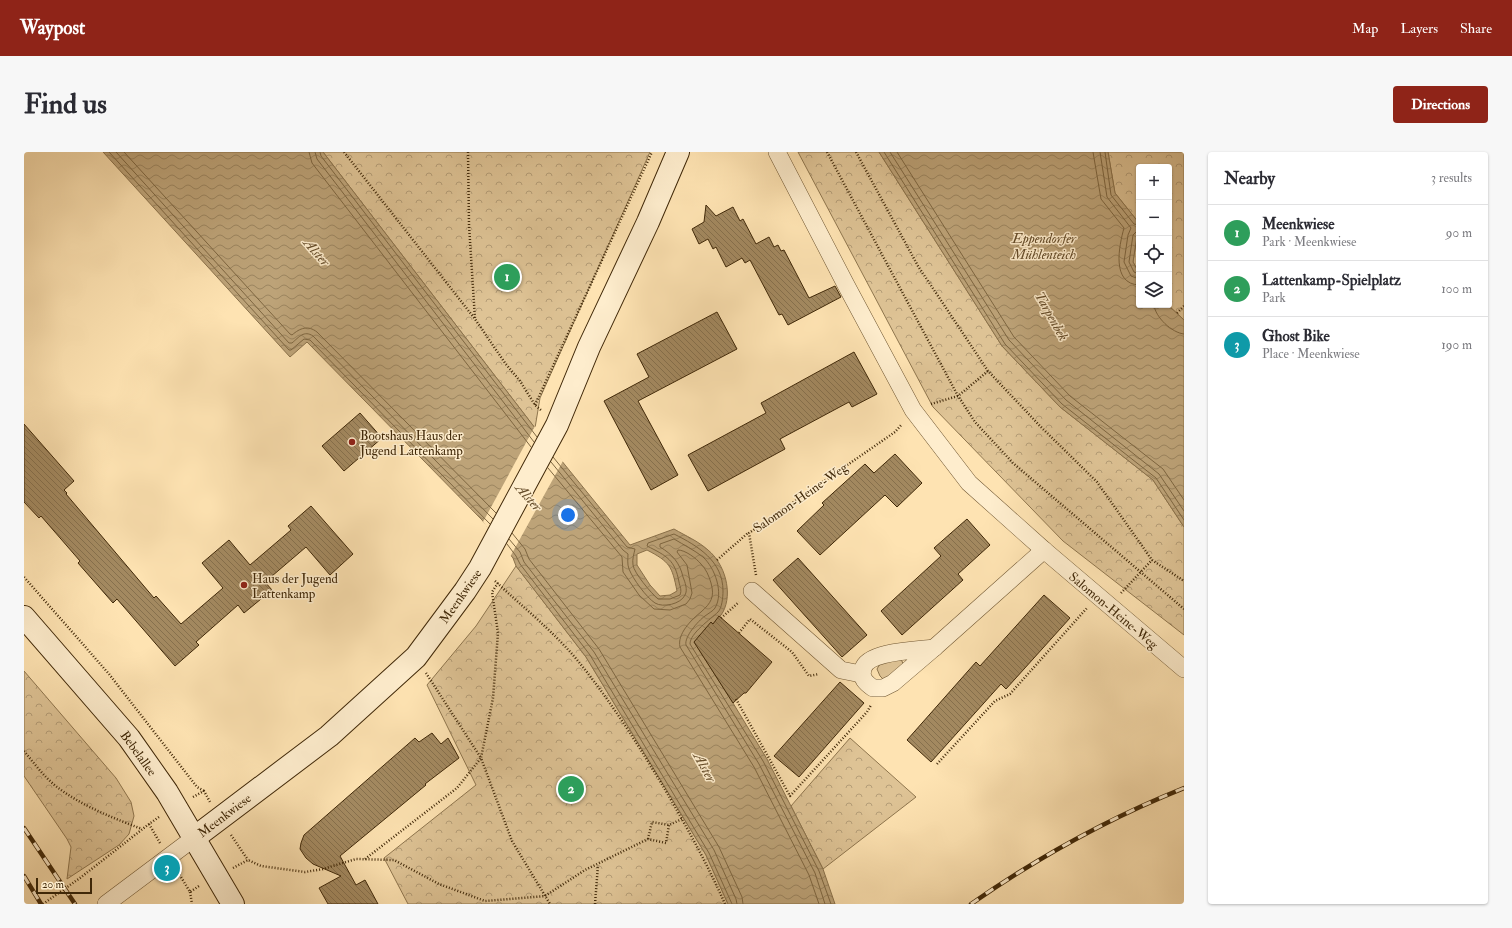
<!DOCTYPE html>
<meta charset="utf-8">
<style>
body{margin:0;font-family:"IM FELL Double Pica",serif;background:#f7f7f7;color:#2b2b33}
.controls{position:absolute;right:12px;top:12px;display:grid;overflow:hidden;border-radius:4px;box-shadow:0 1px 3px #0004}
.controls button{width:36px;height:36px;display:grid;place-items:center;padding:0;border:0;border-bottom:1px solid #e1e1e2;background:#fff;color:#2b2b33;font:20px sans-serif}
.scale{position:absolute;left:12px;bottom:10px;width:56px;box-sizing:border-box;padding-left:4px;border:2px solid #402808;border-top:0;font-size:11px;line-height:14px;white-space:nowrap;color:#402808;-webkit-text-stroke:3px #feedcd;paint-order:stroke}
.you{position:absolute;left:544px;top:363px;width:14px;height:14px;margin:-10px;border:3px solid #fff;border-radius:50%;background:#1a73e8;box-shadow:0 0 0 6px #1a73e833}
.badge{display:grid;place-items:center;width:26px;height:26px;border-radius:50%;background:#8f2418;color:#fff;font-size:13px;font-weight:700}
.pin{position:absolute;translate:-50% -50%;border:2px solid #fff;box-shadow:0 1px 4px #0006}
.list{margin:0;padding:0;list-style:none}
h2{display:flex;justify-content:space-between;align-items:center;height:52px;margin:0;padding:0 16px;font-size:17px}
h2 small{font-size:13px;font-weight:400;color:#7c7c81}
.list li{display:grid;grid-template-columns:26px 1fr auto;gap:12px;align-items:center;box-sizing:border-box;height:56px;padding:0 16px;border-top:1px solid #e1e1e2}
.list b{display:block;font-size:15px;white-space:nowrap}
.list p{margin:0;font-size:13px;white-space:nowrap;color:#7c7c81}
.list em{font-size:13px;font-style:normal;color:#7c7c81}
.icon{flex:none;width:22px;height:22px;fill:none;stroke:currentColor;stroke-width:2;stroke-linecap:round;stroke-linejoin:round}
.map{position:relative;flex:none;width:1160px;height:752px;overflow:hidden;border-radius:4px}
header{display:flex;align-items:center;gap:24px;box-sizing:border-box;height:56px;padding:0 20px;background:#8f2418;color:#fff}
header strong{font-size:19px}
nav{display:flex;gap:22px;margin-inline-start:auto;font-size:14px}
.intro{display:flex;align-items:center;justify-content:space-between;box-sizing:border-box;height:96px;padding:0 24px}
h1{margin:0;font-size:28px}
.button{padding:10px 18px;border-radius:4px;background:#8f2418;color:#fff;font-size:14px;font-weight:700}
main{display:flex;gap:24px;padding:0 24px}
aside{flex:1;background:#fff;border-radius:4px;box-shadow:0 1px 3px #0004}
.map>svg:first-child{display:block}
</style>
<header>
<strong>Waypost</strong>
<nav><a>Map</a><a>Layers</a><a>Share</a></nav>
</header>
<div class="intro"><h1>Find us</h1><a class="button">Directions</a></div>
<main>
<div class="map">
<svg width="1160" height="752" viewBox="0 0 1160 752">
<defs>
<pattern id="forest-crowns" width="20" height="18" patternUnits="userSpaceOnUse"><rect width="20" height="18" fill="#dec395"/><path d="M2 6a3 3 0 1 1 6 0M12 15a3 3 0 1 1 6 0" fill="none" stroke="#b59e78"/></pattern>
<pattern id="water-waves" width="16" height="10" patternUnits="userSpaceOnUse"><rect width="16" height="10" fill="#bda378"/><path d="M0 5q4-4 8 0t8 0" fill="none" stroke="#9b8560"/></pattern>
<pattern id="building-back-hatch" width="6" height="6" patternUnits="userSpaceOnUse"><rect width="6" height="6" fill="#a38960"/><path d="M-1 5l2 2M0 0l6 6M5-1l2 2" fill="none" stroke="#86704d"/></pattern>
</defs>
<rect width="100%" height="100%" fill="#fee3b2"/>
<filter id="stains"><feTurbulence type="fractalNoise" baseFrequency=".005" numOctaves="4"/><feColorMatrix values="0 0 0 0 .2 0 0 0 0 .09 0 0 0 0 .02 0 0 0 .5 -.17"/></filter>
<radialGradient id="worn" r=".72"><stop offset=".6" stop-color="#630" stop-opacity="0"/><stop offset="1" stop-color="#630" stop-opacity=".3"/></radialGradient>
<path fill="#dec395" stroke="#8f764e" d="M 875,507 L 878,509 L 879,512 L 864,526 L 859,527 L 856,524 L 853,517 L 857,510 Z"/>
<g fill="url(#forest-crowns)" stroke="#8f764e">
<path d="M 299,0 L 626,0 L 516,246 L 511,276 Z"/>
<path d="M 774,0 L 855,0 L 978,194 L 1036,255 L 1129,328 L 1160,375 L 1160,483 L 1039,389 L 909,255 Z"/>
<path d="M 1084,0 L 1160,0 L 1160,168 L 1144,153 L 1145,153 L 1145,15 L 1115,15 L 1115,121 L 1109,110 L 1115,71 L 1091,41 Z"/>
<path d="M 492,414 L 562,505 L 682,703 L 704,752 L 384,752 L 360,706 L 452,633 L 403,533 L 452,474 Z"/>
<path d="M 0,519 L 92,626 L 107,650 L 110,664 L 105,682 L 95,693 L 43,727 L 47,695 L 43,687 L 0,624 Z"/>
<path d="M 826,586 L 892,645 L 799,717 L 767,654 Z"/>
</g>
<g fill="url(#water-waves)" stroke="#8b724b" fill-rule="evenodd">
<path d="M 79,0 L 299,0 L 511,276 L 606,393 L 650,377 C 662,384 674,389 684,398 C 701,412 709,441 699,460 C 697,464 692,468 689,472 L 687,471 L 670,490 L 709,551 L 743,607 L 799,717 L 811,752 L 704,752 L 682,703 L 562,505 L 492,414 L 489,406 L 458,368 L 283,190 L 266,205 ZM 623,398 C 646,410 648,414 653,439 L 646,443 L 636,444 L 626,433 L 613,413 L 613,402 Z"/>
<path d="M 855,0 L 1084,0 L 1091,41 L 1115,71 L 1109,110 L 1115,121 L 1115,153 L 1144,153 L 1160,168 L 1160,375 L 1129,328 L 1036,255 L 978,194 Z"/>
</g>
<path fill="#fee3b2" d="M 511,274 L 539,309 L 486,405 L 459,370 Z"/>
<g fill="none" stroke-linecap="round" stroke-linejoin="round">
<g stroke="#7e6640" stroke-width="1">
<path d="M 85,0 L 265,198 L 267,198 L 280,187 L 286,188 L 466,372"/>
<path d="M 92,0 L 265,191 L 268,191 C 275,185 280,178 289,184 L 469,367"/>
<path d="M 100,0 L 266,182 L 268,183 C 276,176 284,173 293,180 L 472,361"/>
<path d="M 285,0 L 288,11 L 507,295"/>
<path d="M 291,0 L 293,7 L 510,290"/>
<path d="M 296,0 L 297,4 L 513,285"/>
<path d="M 860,0 L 981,192 L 1038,252 L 1132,326 L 1160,368"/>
<path d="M 866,0 L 985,188 L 1042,248 L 1135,322 L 1160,359"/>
<path d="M 873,0 L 990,185 L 1046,244 L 1139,317 L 1160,348"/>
<path d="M 1069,0 L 1077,47 L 1100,76 C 1095,94 1087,132 1115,133"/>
<path d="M 1076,0 L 1083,45 L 1107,76 L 1104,83 L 1100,110 L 1107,124 L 1115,127"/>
<path d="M 1081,0 L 1087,43 L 1110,72 L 1115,73"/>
<path d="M 1115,80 L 1112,80 L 1109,83 L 1105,110 L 1110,120 L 1115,122"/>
<path d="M 1130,153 C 1131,165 1148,181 1160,182"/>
<path d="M 529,305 L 603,395 L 611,397 C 610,402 608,407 609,413 C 610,421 627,441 634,447 L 646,447 L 656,443 C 658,438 656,435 655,430 C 651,408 643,404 623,394 L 624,391 L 650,382 C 674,394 699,409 699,439 C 699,445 698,456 694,460 C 687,467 666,481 666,492 L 739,609 L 795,719 L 807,752"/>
<path d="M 527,310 L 599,398 L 604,402 C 604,406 603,412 605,417 C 609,427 622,445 631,451 C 639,456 657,452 661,443 C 664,438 661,430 659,425 C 656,411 648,402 636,395 L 636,392 L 650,387 C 660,393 670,398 679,405 C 691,416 700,441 691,456 C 689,459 685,461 681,464 C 674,469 660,485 662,493 L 735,612 L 791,721 L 801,752"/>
<path d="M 524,316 L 598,405 L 599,420 L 615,443 L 630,457 L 646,458 L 662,452 L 666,447 L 668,441 L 663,413 L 653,400 L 654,398 C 661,398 672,406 677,412 C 682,417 685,424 687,431 C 691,445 687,451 677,460 C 667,468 653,482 656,495 L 730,615 L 785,723 L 795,752"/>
<path d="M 488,381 L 501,397 L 505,407 L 575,497 L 695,695 L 718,745 L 719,752"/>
<path d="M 485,387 L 496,400 L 500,410 L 570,500 L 690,698 L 712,747 L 713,752"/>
<path d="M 483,392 L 492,404 L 496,412 L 566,503 L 685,701 L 708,752"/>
</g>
</g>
<g fill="url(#building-back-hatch)" stroke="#402808">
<path d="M 682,53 L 692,64 L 709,55 L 716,69 L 719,67 L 732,92 L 745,85 L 750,95 L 754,93 L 757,99 L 760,98 L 785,146 L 811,134 L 817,145 L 764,173 L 758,162 L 755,163 L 726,108 L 721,111 L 718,106 L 702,115 L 692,95 L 689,97 L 684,87 L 675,92 L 668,77 L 680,70 Z"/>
<path d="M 693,160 L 713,197 L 614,249 L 654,323 L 627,338 L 580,249 L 625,225 L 613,202 Z"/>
<path d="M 830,200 L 853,242 L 828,255 L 825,250 L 756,287 L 761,297 L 684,339 L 664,303 L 742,261 L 737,251 Z"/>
<path d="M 336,261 L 358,286 L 320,319 L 298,294 Z"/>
<path d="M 0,272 L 50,329 L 40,338 L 43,341 L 42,342 L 130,446 L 132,444 L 157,472 L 199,436 L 178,411 L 205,388 L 226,413 L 267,378 L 264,374 L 287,354 L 329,402 L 306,423 L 282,395 L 241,430 L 248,438 L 220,461 L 214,453 L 172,490 L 175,493 L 151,514 L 93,447 L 89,451 L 54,411 L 56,409 L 17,364 L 15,366 L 0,350 Z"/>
<path d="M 871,302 L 898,331 L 873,355 L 861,343 L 796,403 L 773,379 L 800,353 L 798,351 L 841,312 L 850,321 Z"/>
<path d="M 943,367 L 966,393 L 934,422 L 939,428 L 878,483 L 857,459 L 917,404 L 910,396 Z"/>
<path d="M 774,406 L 843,483 L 818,505 L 749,428 Z"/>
<path d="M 1020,443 L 1046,466 L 982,537 L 977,532 L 907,610 L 883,588 L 952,510 L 956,514 Z"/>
<path d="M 695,464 L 748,510 L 722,541 L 720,541 L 709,551 L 670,490 L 687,470 L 689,472 Z"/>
<path d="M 816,530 L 840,551 L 775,625 L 750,604 Z"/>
<path d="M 408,581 L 417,592 L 424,586 L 435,606 L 401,632 L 402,633 L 316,704 L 332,733 L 341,728 L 354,752 L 304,752 L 295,736 L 317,724 L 289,712 L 282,706 L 276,697 L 277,691 L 280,683 L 391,586 L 395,590 Z"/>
</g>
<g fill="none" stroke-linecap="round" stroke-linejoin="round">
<defs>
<g id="street">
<path d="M 753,0 L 822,133 L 889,258 L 945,331 L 1020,398 L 1160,517"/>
<path d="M 728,439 L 817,518 L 837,522"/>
<path d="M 910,496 L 869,531 L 859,536 L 849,536 C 842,531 836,526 839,517 C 843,499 894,498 910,496 Z"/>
<path d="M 910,496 L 1020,398"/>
<path d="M 82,752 L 170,686"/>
</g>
<g id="secondary">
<path d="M 0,465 L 105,586 L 143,640 L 209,752"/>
<path d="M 170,686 L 305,584 L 392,505 L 441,439 L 456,416 L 533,273 L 565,195 L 624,70 L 654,0"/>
</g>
</defs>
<use href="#street" stroke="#705732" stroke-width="18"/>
<use href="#secondary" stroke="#402808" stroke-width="24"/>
<g stroke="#402808" stroke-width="2.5" stroke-dasharray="1 2" stroke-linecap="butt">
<path d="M 320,0 L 451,167 L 481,211 L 496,229 L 511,253 L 518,259"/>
<path d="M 444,0 L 445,73 L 451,167"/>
<path d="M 803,0 L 934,244 L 951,270 L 989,311 L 1160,457"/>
<path d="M 832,0 L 894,114 L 964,219 L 1016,274 L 1073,330 L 1128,408 L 1160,429"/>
<path d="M 1153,161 L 1160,154"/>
<path d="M 907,252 L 934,244 L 964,219"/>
<path d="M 511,253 L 628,0"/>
<path d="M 693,408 L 724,381"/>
<path d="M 732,423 L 725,381 L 871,280 L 878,272"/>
<path d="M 0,425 L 85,522 L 173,635 L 180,639"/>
<path d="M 471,429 C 499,455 530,480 554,509 C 586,548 613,591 639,634 C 661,672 683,711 701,752"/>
<path d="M 474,431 L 468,440 L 474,481 L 469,546 L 457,606 L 488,689 L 526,752"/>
<path d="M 1097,441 L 1128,408"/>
<path d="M 697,466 L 715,450"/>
<path d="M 715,481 L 726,467 L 768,500 L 785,524 L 795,522"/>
<path d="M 712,547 L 766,644 L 843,560 L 847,553"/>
<path d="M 0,599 C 10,611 20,625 33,635 C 58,654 89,666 118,677"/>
<path d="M 913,612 L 971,549 L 986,542 L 1063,456"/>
<path d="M 169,645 L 180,639 L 186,650"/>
<path d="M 125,672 L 136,691"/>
<path d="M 207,683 L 224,708"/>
<path d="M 624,687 L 628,670 L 645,673 L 658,667"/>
<path d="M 341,707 L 433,636 L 457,606 L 402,521"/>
<path d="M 209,716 L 224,708 L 237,714 L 281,720 L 299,717 L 332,707 L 370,708 L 415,732 L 461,749 L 521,744 L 561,718 L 624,687 L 642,691 L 645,673"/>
<path d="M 154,720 L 166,740 L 175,734"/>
<path d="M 166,740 L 168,752"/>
<path d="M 19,752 L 56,726 L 125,672 L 135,665"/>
<path d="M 571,752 L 574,713"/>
</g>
<use href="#street" stroke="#feedcd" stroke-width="17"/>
<use href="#secondary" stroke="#feedcd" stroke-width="22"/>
<defs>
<g id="rail">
<path d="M 0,676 L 51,752"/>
<path d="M 0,724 L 17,752"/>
<path d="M 947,752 C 1013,706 1085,666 1160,636"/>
</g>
</defs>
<use href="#rail" stroke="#402808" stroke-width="4.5"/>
<use href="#rail" stroke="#feedcd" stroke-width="3" stroke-dasharray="9" stroke-linecap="butt"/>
</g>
<g fill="#8f2418" stroke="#feedcd" stroke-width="1.5">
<circle cx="328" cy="290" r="4"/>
<circle cx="220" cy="433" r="4"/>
</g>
<g text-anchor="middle" stroke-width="3" stroke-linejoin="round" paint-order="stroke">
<g font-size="13" fill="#402808" stroke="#feedcd" text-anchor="start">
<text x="336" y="288">Bootshaus Haus der<tspan x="336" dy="15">Jugend Lattenkamp</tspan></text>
<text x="228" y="431">Haus der Jugend<tspan x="228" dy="15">Lattenkamp</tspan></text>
</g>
<g font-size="13" fill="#402808" stroke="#feedcd">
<text transform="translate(776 345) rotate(-35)" y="5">Salomon-Heine-Weg</text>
<text transform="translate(436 444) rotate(-55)" y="5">Meenkwiese</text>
<text transform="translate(1090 458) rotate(40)" y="5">Salomon-Heine-Weg</text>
<text transform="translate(115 601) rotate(54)" y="5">Bebelallee</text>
<text transform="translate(200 663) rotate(-37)" y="5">Meenkwiese</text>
</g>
<g font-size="14" font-style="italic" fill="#664d2a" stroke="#feedcd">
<text x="1020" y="91">Eppendorfer<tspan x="1020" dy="16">Mühlenteich</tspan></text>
<text transform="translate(293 100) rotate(49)" y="5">Alster</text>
<text transform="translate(1028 164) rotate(61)" y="5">Tarpenbek</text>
<text transform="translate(505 345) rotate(49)" y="5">Alster</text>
<text transform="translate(681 615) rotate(61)" y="5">Alster</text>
</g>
</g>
<rect width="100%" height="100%" filter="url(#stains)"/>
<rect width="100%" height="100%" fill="url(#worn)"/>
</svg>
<div class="controls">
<button>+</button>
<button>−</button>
<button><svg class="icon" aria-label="locate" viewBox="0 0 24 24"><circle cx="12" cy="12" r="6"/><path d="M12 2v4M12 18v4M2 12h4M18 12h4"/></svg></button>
<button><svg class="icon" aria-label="layers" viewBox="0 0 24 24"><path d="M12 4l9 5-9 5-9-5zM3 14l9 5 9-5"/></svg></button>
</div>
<div class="scale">20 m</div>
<div class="you"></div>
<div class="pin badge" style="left:483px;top:125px;background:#2e9e5b">1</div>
<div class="pin badge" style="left:547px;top:637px;background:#2e9e5b">2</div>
<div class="pin badge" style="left:143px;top:716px;background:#0f9aa8">3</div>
</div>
<aside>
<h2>Nearby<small>3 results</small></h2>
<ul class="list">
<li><span class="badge" style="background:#2e9e5b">1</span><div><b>Meenkwiese</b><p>Park · Meenkwiese</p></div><em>90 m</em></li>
<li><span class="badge" style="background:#2e9e5b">2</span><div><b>Lattenkamp-Spielplatz</b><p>Park</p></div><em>100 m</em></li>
<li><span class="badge" style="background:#0f9aa8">3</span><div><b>Ghost Bike</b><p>Place · Meenkwiese</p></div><em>190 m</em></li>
</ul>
</aside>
</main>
